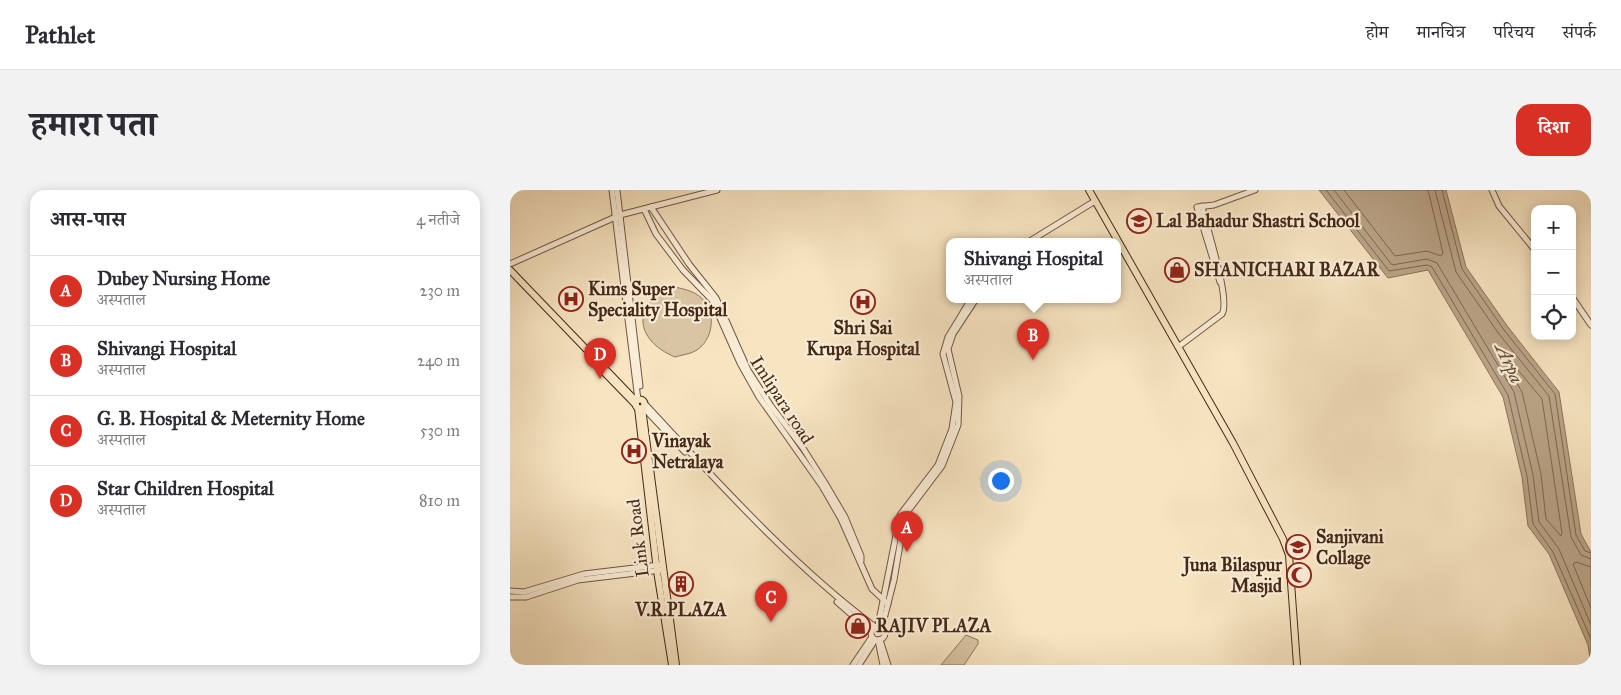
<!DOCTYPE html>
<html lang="hi">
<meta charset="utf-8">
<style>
body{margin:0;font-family:"IM FELL Great Primer","Noto Serif Devanagari",serif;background:#f2f2f3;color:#2b2b33}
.controls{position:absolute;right:15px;top:15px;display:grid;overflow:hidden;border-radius:10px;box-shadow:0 2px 12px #0003}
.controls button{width:45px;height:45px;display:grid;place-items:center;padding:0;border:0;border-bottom:1px solid #e1e1e2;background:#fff;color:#2b2b33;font:25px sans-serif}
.you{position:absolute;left:490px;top:290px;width:18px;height:18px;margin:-12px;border:4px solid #fff;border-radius:50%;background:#1a73e8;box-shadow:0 0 0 8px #1a73e833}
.badge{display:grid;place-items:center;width:32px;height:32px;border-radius:50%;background:#d93025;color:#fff;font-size:16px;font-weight:700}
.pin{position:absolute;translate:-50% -41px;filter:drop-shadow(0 1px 2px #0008)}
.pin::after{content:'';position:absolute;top:26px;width:18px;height:15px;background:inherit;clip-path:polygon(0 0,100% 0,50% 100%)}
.popup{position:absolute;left:436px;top:48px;width:175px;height:65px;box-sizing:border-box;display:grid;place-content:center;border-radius:10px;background:#fff;filter:drop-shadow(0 1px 4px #0005);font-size:16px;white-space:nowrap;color:#7c7c81}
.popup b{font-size:19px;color:#2b2b33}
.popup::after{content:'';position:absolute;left:50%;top:100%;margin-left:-10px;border:10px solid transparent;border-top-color:#fff}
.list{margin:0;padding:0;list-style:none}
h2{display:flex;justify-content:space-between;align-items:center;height:65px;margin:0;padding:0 20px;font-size:21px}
h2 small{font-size:16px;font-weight:400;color:#7c7c81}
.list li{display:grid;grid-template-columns:32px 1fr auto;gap:15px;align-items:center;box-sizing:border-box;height:70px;padding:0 20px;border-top:1px solid #e1e1e2}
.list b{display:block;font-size:19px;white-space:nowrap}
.list p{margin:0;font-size:16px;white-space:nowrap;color:#7c7c81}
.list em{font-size:16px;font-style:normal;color:#7c7c81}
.icon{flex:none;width:28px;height:28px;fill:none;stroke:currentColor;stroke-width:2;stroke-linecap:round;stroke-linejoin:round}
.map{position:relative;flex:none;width:1081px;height:475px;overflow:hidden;border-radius:15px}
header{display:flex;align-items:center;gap:30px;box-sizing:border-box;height:70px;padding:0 25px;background:#fff;border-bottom:1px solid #e1e1e2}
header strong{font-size:24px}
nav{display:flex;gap:28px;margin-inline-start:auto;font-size:18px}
.intro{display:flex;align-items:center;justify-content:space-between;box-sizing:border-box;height:120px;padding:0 30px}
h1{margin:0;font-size:35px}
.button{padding:12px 22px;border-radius:15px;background:#d93025;color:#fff;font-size:18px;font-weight:700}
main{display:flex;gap:30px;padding:0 30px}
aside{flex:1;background:#fff;border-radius:15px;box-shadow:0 2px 12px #0003}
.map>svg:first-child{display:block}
</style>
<header>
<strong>Pathlet</strong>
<nav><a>होम</a><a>मानचित्र</a><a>परिचय</a><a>संपर्क</a></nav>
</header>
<div class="intro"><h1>हमारा पता</h1><a class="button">दिशा</a></div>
<main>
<aside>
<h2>आस-पास<small>4 नतीजे</small></h2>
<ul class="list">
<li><span class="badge">A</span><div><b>Dubey Nursing Home</b><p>अस्पताल</p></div><em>230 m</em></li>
<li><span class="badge">B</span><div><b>Shivangi Hospital</b><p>अस्पताल</p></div><em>240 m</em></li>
<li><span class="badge">C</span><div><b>G. B. Hospital &amp; Meternity Home</b><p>अस्पताल</p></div><em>530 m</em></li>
<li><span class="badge">D</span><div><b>Star Children Hospital</b><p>अस्पताल</p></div><em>810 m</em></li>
</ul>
</aside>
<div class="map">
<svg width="1081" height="475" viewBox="0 0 1081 475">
<rect width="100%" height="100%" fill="#f7e4c1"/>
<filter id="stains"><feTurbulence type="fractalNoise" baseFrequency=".004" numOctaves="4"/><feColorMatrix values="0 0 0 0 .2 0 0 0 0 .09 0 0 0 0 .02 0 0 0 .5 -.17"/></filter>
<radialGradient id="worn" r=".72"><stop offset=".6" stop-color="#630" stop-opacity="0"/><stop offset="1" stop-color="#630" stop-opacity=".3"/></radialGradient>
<g fill="#d9c4a4" stroke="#8e765e">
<path d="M 164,97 C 175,99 188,102 195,112 C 206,127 202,150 187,160 C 181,164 171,165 165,167 C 124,150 121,113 164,97 Z"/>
<path d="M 456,445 L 468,450 L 468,454 L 454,475 L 431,475 Z"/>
</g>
<path fill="#baa488" stroke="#8b725b" d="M 809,0 L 936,0 L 956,77 L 998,137 L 1049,202 L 1071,344 L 1081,362 L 1081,475 L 1078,455 L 1039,364 L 1018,336 L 1012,287 L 993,207 L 918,80 L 878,88 Z"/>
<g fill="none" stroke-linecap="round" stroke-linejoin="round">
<g stroke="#7f6650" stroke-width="1">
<path d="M 816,0 L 879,81 L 917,75 L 922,77 L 998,205 L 1017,286 L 1023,334 L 1043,362 L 1081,449"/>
<path d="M 824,0 L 882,75 L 917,69 L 927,73 L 1004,202 L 1023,285 L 1029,332 L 1049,359 L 1081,435"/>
<path d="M 834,0 L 885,66 L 917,61 L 931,66 L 933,63 L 918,0"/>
<path d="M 925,0 L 946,82 L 989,144 L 1039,206 L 1061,347 L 1071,365 L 1081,369"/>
<path d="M 932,0 L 952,79 L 994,140 L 1045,204 L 1066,345 L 1075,361 L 1081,363"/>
<path d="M 993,162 L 1032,209 L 1052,343 L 1051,346 L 1036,329 L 1031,284 L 1012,202 L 991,166 Z"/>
<path d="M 1081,377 L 1066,372 L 1063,374 L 1081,418"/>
</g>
<defs>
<g id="minor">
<path d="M 102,0 L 128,210"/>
<path d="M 107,0 L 130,196"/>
<path d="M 982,0 L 989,16 L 1025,60"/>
<path d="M 141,17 L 179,74 L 206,108 L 238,180 L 261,216 L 293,258 L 315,293 L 335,327 L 351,366 L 351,371"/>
<path d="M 134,19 L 146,44 L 173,80 L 202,110 L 230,173 L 249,207 L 312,296 L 331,329 L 362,399 L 378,414"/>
<path d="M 520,51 L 585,11"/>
<path d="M 0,74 L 110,25 L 207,0"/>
<path d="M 710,92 L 687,17 L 704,15 L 745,0"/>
<path d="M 1062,107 L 1081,135"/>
<path d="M 668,157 L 712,124 C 721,110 696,36 692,16"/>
<path d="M 134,213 C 206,290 280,373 364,436"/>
<path d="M 133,217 L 175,262"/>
<path d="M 0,401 L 14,402 L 74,384 L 149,375"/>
<path d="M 0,407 L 16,407 L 68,390 L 151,380"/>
<path d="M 327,412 L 361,442"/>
<circle cx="368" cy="443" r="7"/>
<path d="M 368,436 L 390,325 L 428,275 L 442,239 L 446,212 L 433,164 L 438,147 L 461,109"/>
<path d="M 372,437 L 384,390 L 395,325 L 432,276 L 448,235 L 449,206 L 438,159 L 443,144 L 466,109"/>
<path d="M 368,450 L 373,475"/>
<path d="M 370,450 L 378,475"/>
<path d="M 343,475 L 362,447"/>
<path d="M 349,475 L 365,450"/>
</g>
<g id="major">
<path d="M 579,0 L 723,253 L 773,349 L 779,365 L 787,475"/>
<path d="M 0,80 L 126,211"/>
<path d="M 90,178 L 126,215"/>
<circle cx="130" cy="214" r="4.5"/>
<path d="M 128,218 L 147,381 L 162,475"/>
<path d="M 132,218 L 166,475"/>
</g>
</defs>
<use href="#minor" stroke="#715742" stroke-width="7"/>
<use href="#major" stroke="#442818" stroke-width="8"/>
<use href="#minor" stroke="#faedd7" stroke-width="5"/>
<use href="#major" stroke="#f7e4c1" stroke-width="6"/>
</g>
<defs>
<symbol id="school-ring" viewBox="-11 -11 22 22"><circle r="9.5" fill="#faedd7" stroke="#8f2418" stroke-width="1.5"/><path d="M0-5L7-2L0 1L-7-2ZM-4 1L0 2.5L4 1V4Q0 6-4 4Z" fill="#8f2418"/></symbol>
<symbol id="shop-ring" viewBox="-11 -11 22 22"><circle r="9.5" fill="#faedd7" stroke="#8f2418" stroke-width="1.5"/><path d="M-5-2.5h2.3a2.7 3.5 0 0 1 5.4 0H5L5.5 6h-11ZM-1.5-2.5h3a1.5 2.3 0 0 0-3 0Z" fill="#8f2418"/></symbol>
<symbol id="hospital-ring" viewBox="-11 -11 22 22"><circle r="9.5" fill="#faedd7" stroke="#8f2418" stroke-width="1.5"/><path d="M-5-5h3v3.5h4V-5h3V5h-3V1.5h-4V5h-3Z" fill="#8f2418"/></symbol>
<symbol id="university-ring" viewBox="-11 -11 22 22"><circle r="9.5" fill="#faedd7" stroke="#8f2418" stroke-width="1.5"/><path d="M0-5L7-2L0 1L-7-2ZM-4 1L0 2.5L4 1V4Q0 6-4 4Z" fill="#8f2418"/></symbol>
<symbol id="mosque-ring" viewBox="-11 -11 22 22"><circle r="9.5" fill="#faedd7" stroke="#8f2418" stroke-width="1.5"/><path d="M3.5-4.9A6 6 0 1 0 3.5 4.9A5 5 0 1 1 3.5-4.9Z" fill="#8f2418"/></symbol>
<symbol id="building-ring" viewBox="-11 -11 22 22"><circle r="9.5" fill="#faedd7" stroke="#8f2418" stroke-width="1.5"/><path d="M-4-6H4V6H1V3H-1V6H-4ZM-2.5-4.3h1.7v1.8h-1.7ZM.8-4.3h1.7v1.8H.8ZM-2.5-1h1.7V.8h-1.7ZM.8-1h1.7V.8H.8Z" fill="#8f2418"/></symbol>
</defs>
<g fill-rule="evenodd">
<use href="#school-ring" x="615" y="17" width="28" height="28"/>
<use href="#shop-ring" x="653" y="66" width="28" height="28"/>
<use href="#hospital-ring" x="47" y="95" width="28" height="28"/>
<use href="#hospital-ring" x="339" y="98" width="28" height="28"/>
<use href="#hospital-ring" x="110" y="247" width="28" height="28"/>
<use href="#university-ring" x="774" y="343" width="28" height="28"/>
<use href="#mosque-ring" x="775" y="371" width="28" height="28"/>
<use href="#building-ring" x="157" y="380" width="28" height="28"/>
<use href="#shop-ring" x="334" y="422" width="28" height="28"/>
</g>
<g text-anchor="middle" stroke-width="4.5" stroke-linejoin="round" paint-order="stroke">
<g font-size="18" font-weight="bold" fill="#442818" stroke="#faedd7" text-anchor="start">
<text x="646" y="37">Lal Bahadur Shastri School</text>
<text x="684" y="86">SHANICHARI BAZAR</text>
<text x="78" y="105">Kims Super<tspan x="78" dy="21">Speciality Hospital</tspan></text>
<text x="353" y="144" text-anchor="middle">Shri Sai<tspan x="353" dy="21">Krupa Hospital</tspan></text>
<text x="142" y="257">Vinayak<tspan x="142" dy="21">Netralaya</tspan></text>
<text x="806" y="353">Sanjivani<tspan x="806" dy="21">Collage</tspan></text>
<text x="772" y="381" text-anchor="end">Juna Bilaspur<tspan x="772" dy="21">Masjid</tspan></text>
<text x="171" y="426" text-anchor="middle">V.R.PLAZA</text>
<text x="366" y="442">RAJIV PLAZA</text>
</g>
<g font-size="18" fill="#442818" stroke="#faedd7">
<text transform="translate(272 210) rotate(57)" y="6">Imlipara road</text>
<text transform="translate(128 348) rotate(-97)" y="6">Link Road</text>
</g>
<g font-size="19" font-style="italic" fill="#674d3a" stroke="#faedd7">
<text transform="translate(1000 173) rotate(65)" y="7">Arpa</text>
</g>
</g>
<rect width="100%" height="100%" filter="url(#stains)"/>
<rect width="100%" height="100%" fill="url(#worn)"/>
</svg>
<div class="controls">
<button>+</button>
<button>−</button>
<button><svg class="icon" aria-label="locate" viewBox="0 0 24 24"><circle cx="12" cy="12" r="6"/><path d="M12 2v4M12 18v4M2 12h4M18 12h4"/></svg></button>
</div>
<div class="you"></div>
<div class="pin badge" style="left:397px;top:362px">A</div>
<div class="pin badge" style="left:523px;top:170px">B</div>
<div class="popup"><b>Shivangi Hospital</b>अस्पताल</div>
<div class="pin badge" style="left:261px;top:432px">C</div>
<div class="pin badge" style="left:90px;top:189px">D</div>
</div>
</main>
